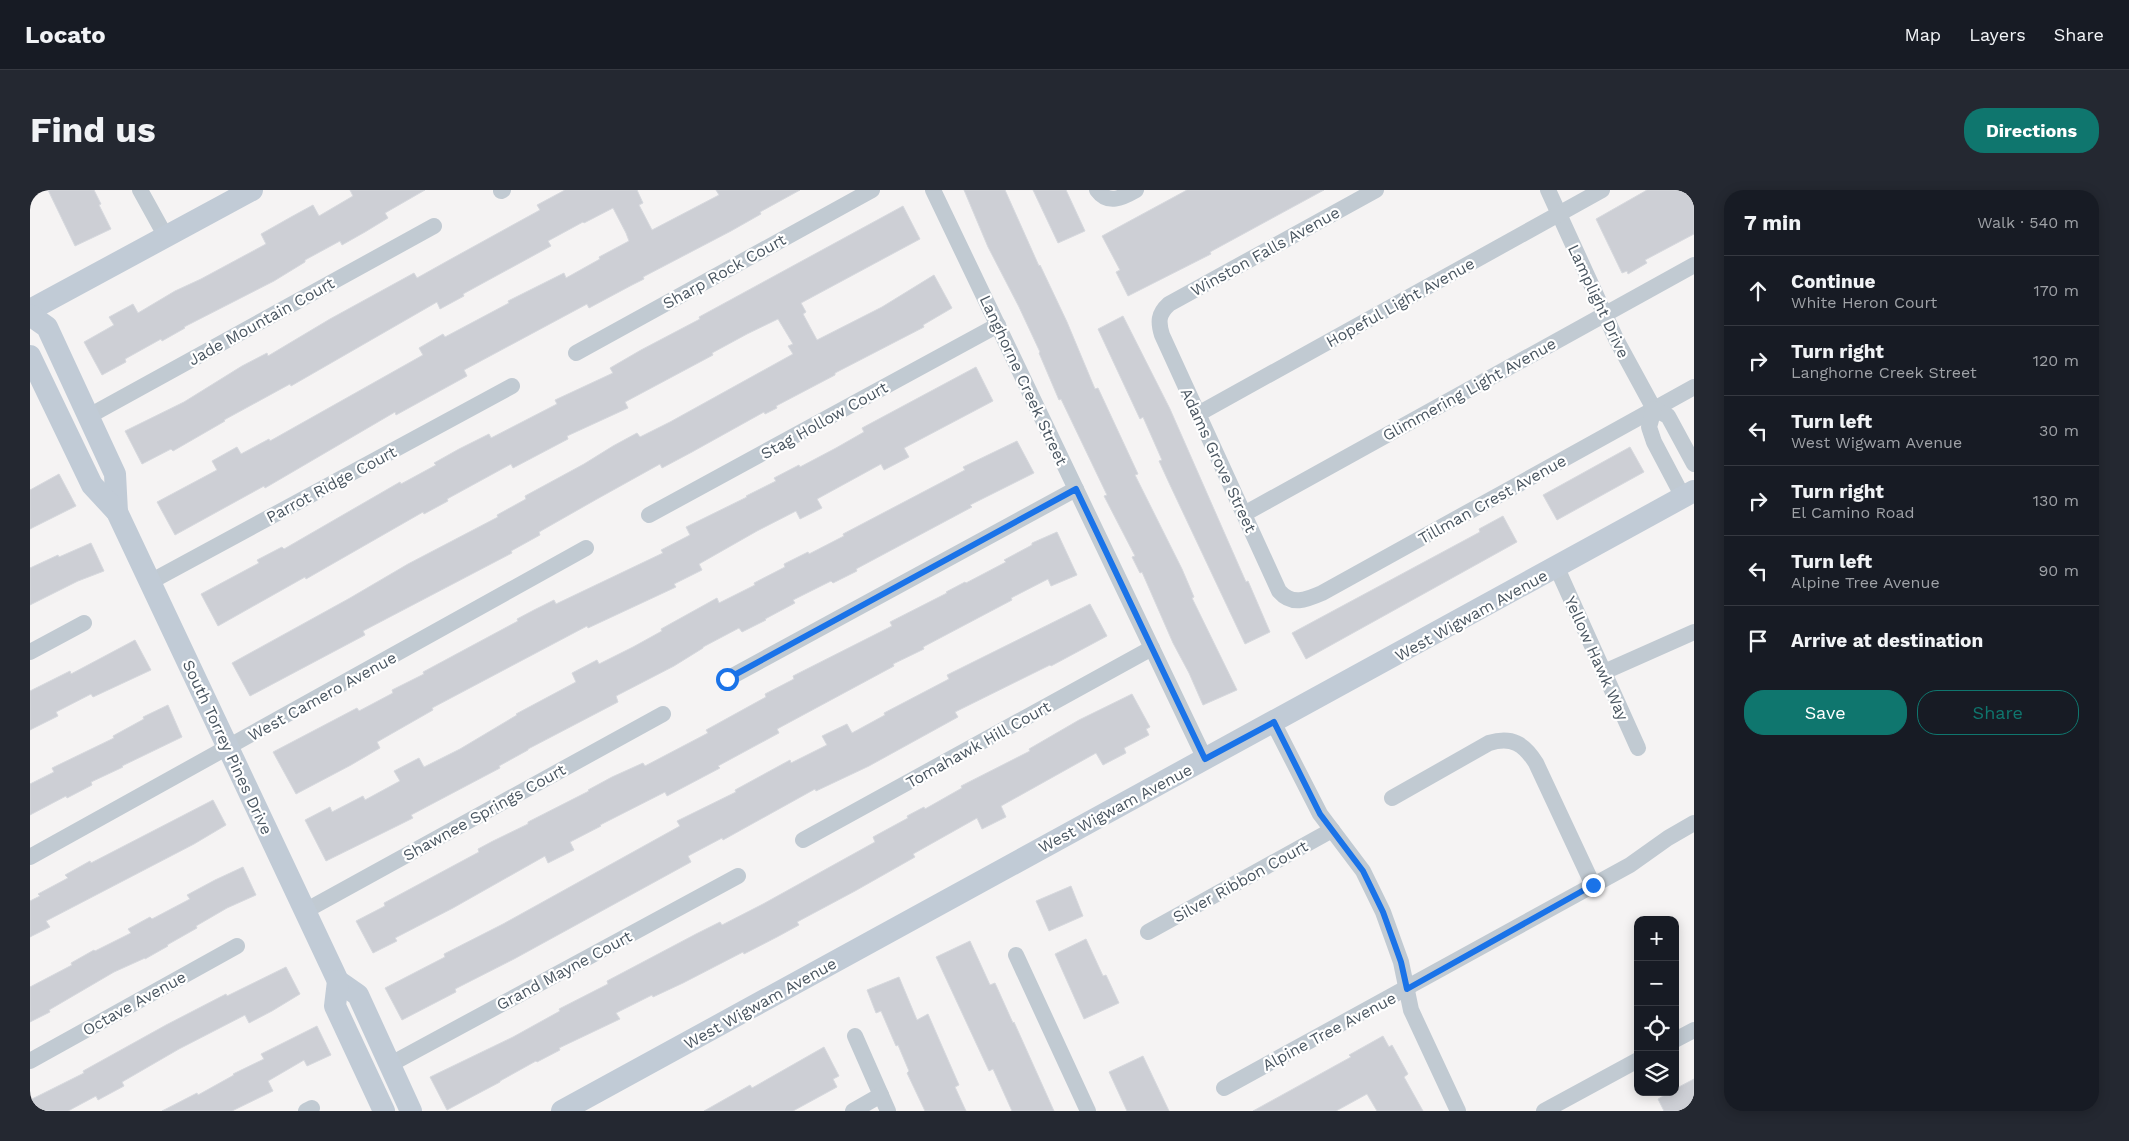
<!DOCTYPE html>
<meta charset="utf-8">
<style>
body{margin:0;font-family:"Work Sans",sans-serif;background:#242831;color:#f1f3f6}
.controls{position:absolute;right:15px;bottom:15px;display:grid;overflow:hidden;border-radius:10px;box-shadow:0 2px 12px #0003}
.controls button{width:45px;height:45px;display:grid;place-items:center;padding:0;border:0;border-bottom:1px solid #363941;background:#171b24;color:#f1f3f6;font:25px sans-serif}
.stop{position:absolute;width:15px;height:15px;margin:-11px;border:4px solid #1a73e8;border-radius:50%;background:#fff}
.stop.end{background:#1a73e8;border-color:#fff;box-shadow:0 1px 5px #0008}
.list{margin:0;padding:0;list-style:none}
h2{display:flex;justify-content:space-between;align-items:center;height:65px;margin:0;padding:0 20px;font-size:21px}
h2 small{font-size:16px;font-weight:400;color:#9ea1a6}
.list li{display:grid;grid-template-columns:32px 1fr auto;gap:15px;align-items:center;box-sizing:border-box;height:70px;padding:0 20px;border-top:1px solid #363941}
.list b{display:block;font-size:19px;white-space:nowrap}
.list p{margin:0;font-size:16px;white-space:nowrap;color:#9ea1a6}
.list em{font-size:16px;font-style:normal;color:#9ea1a6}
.actions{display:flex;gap:10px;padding:15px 20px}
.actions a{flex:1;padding:11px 0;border:1px solid #0f766e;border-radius:20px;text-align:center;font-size:18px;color:#0f766e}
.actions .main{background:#0f766e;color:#fff}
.icon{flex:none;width:28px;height:28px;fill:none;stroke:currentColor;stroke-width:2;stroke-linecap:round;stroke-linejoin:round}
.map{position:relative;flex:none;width:1664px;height:921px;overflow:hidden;border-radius:20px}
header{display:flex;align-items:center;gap:30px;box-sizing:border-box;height:70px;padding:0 25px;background:#171b24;border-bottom:1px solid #363941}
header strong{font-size:24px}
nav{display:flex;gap:28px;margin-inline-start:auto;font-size:18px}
.intro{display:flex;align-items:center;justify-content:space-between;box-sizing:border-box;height:120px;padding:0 30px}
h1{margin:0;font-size:35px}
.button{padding:12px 22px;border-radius:20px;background:#0f766e;color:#fff;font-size:18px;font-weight:700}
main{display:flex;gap:30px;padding:0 30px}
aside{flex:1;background:#171b24;border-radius:20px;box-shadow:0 2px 12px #0003}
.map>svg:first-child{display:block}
</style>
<header>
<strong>Locato</strong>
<nav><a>Map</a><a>Layers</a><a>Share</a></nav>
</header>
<div class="intro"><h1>Find us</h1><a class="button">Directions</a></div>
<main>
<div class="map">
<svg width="1664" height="921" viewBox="0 0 1664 921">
<rect width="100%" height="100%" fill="#f5f3f3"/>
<g fill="#cdcfd5" stroke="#d7d9de">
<path d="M 18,0 L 64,0 L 71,14 L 69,15 L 81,39 L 45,56 Z"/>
<path d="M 320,0 L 395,0 L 355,23 L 358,28 L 335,42 L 312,55 L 310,51 L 275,70 L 275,72 L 244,91 L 154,137 L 155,138 L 132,151 L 131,149 L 95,169 L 96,172 L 72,185 L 54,152 L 84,135 L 79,127 L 103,114 L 108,123 L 145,101 L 171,89 L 236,54 L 231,44 L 261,27 L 283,15 L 289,26 L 323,6 Z"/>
<path d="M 535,0 L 607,0 L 613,13 L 609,15 L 622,40 L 689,5 L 686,0 L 770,0 L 730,22 L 731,24 L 701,41 L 613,87 L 614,89 L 602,95 L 559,118 L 557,114 L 434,180 L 437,186 L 366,225 L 365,222 L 235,298 L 234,296 L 145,345 L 127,312 L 187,280 L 182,271 L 207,257 L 211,264 L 239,249 L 240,251 L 393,165 L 389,158 L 413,144 L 415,147 L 479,113 L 478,111 L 534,83 L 536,88 L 570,69 L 569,67 L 599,51 L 596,43 L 583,18 L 554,33 L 553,32 L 518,51 L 521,56 L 433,104 L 434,106 L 410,119 L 407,112 L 261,196 L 260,194 L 194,230 L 195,231 L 143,261 L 141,259 L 112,274 L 95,241 L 154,212 L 212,176 L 237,163 L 238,166 L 300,129 L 384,83 L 387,88 L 421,69 L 510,20 L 507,15 Z"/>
<path d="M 934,0 L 975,0 L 1009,76 L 1010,75 L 1037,132 L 1065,199 L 1068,198 L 1108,284 L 1105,285 L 1152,379 L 1164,407 L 1162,408 L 1207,500 L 1173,515 L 1159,483 L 1143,453 L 1112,382 L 1110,383 L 1102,367 L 1105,366 L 1074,306 L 1077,305 L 1031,209 L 1029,210 L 1009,163 L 1010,162 L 989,117 L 958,57 Z"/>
<path d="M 1003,0 L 1036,0 L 1055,41 L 1028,53 Z"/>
<path d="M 1157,0 L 1294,0 L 1180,62 L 1181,64 L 1098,106 L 1086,82 L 1090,80 L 1072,46 Z"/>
<path d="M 1617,0 L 1664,0 L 1664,44 L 1615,70 L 1617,73 L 1598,84 L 1597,81 L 1592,83 L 1566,29 Z"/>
<path d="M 873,16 L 890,49 L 771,113 L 776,122 L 773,124 L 787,150 L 852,117 L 904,85 L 922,118 L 893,135 L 894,137 L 805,183 L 805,185 L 746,216 L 747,218 L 735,224 L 734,222 L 662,262 L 632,278 L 630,274 L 567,309 L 509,342 L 510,345 L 481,361 L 482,363 L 333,441 L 335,445 L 220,506 L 202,473 L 320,408 L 378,374 L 468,327 L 467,325 L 496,309 L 495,306 L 554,274 L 583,256 L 607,243 L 610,247 L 640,232 L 763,164 L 758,156 L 763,154 L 748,129 L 717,144 L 682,163 L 683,165 L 595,212 L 598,218 L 537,246 L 538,249 L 483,278 L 481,274 L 417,309 L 418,311 L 394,324 L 393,322 L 276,389 L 275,387 L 188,436 L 171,404 L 229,373 L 227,370 L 252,357 L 254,359 L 370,292 L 371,294 L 406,275 L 404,273 L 429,259 L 459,244 L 461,248 L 527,214 L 525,210 L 583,183 L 580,178 L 611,160 L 670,129 L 669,127 Z"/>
<path d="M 1093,126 L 1140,219 L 1216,392 L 1218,391 L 1240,442 L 1215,454 L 1140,295 L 1129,271 L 1132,270 L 1113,227 L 1110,229 L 1068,139 Z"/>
<path d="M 946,177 L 963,211 L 874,258 L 879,267 L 854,280 L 851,274 L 787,309 L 792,318 L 770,329 L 766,321 L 727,341 L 669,374 L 672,380 L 644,394 L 646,397 L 558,438 L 557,436 L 402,518 L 403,520 L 347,552 L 350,558 L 321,575 L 266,604 L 243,562 L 327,518 L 329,521 L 363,503 L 362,500 L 394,484 L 393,482 L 488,431 L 487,429 L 504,420 L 524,410 L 526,414 L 633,363 L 631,360 L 660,345 L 656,337 L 717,307 L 716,306 L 746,291 L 744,288 L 769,275 L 770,277 L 806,258 L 834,242 L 832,238 Z"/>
<path d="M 987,251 L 1004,283 L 940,315 L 942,317 L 826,379 L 827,381 L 803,393 L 801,391 L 763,410 L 765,413 L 735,429 L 736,430 L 712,442 L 709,438 L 673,457 L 673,458 L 644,476 L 586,506 L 588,512 L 498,559 L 498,560 L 469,576 L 470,578 L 381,625 L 383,628 L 369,635 L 296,671 L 275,630 L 300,617 L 302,622 L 333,606 L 335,610 L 370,591 L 364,581 L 389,568 L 394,577 L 430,559 L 487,525 L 486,524 L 546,492 L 542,483 L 567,470 L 569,474 L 603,457 L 632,441 L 631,439 L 687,408 L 689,413 L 725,395 L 724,393 L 755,377 L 754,374 L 778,362 L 779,364 L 814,346 L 813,344 L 935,280 L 933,277 Z"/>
<path d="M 1600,257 L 1614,282 L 1527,330 L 1513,305 Z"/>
<path d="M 29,284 L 46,316 L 0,339 L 0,300 Z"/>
<path d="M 1473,326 L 1487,352 L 1276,469 L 1262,443 L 1450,342 L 1449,339 Z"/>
<path d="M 1027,342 L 1047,385 L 1021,396 L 1018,389 L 981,408 L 982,410 L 893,457 L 894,459 L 863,474 L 864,476 L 747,539 L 749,543 L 688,576 L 690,578 L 637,606 L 635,602 L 570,635 L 571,636 L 540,652 L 544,660 L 518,673 L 515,666 L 423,718 L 365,748 L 367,751 L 343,763 L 326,731 L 355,716 L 354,713 L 449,662 L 448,659 L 463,651 L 498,634 L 498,632 L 559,601 L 558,600 L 582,587 L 613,573 L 615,576 L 678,543 L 676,540 L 736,507 L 735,504 L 764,489 L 763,486 L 862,436 L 860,432 L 917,403 L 916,402 L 935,392 L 936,393 L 976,372 L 974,370 L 1002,355 L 1002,353 Z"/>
<path d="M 61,353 L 74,381 L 48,391 L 0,415 L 0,378 L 28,365 L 29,367 Z"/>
<path d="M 1060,414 L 1077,446 L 1021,476 L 1020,475 L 925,522 L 928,527 L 839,576 L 786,601 L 785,599 L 693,650 L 692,648 L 658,666 L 661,672 L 484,769 L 425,799 L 426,802 L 372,830 L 355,798 L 415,767 L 414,764 L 473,734 L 650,636 L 647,631 L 706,602 L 705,600 L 760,570 L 761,573 L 797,555 L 792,546 L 817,534 L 822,543 L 855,525 L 854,523 L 919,489 L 917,485 Z"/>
<path d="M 105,450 L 121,480 L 63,507 L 61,504 L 26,522 L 28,526 L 0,540 L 0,501 L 40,481 L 41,484 Z"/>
<path d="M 1102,504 L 1120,537 L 1116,539 L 1119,545 L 1094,558 L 1096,563 L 1073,575 L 1066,563 L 971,616 L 976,627 L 952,639 L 947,628 L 883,664 L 885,667 L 825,701 L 767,732 L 769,735 L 747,747 L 714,764 L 713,762 L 653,793 L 623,807 L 622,805 L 586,823 L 590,829 L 529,858 L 530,860 L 507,872 L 506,871 L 470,891 L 470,892 L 417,920 L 400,887 L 483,847 L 530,821 L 529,819 L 578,794 L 577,791 L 666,744 L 690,732 L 692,735 L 733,714 L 845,652 L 843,647 L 878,628 L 877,626 L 894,617 L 895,619 L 932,598 L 931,596 L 1000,561 L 999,559 L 1049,530 Z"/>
<path d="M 138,515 L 152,547 L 92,576 L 93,577 L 61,592 L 62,595 L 37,608 L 36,606 L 0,625 L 0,594 L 24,582 L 22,578 L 84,548 L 83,546 L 114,529 L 113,527 Z"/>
<path d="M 183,610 L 196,635 L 164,654 L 16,731 L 20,737 L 0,747 L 0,711 L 10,706 L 8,704 L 38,688 L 35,685 L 60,671 L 61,673 Z"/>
<path d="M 213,677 L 226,705 L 197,718 L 166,736 L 167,738 L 137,755 L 138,756 L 115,769 L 115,768 L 84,782 L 19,820 L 20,822 L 0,832 L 0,797 L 42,775 L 41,773 L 64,760 L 65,761 L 101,743 L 98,739 L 120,727 L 122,729 L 160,709 L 157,705 L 185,690 Z"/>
<path d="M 1041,696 L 1053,726 L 1019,741 L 1006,711 Z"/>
<path d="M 1056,749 L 1073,786 L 1076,785 L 1089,813 L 1054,829 L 1025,764 Z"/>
<path d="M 940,751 L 960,795 L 965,793 L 983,833 L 984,832 L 1024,921 L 982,921 L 963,879 L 959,881 L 906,767 Z"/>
<path d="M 256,777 L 270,804 L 242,821 L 219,833 L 215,825 L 149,859 L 92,892 L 94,896 L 68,910 L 66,906 L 38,921 L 0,921 L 0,910 L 54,883 L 53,881 L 136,835 L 196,804 L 197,806 Z"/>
<path d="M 869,787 L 887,830 L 898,824 L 929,895 L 925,897 L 936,921 L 895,921 L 877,883 L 879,881 L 868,855 L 866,856 L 851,821 L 846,823 L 837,800 Z"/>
<path d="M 287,836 L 301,865 L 277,876 L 274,870 L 238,891 L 243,901 L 202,921 L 132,921 L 167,903 L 168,905 L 204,885 L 203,884 L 234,869 L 231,864 Z"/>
<path d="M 1353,846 L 1359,857 L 1362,855 L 1378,884 L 1374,887 L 1393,921 L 1347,921 L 1337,904 L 1306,921 L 1223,921 L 1321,867 L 1319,865 Z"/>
<path d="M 794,857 L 809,886 L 803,889 L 807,897 L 763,921 L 674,921 L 720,895 L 722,898 Z"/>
<path d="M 1113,866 L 1139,921 L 1097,921 L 1079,882 Z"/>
<path d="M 1664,889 L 1664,921 L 1634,921 L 1628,909 L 1640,902 L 1645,902 L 1645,899 Z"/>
</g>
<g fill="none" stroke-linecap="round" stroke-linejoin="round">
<g stroke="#c1cad2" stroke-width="16">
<path d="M 110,0 L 136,47"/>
<path d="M 903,0 L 1175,569"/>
<path d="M 1067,0 C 1078,15 1092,8 1106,0"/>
<path d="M 1346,0 L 1139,114 C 1128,124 1128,132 1132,145 L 1249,401 C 1262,416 1276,410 1292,403 L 1664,197"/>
<path d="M 1518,0 L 1587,151 L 1624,219 L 1638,226 L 1664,274"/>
<path d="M 471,1 L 473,0"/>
<path d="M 546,163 L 842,0"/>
<path d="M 1624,219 L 1619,237 L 1624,252 L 1653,307"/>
<path d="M 1168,224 L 1572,0"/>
<path d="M 59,226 L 404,36"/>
<path d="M 1214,324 L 1664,75"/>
<path d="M 619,325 L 968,135"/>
<path d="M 1527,378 L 1608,558"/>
<path d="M 120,392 L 482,196"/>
<path d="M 0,462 L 54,433"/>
<path d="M 1574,482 L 1664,442"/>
<path d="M 697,489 L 1046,299"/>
<path d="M 1243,532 L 1290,624 L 1333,681 L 1353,722 L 1371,772 L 1381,820 L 1428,921"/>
<path d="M 1362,608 L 1459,553 C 1482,546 1494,554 1506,573 L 1563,695"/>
<path d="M 773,650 L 1122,458"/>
<path d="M 0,667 L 556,358"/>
<path d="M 275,721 L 633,524"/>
<path d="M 1118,742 L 1302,640"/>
<path d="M 986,765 L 1058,921"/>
<path d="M 825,846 L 858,921"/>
<path d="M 1645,850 L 1664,840"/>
<path d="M 0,871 L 207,756"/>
<path d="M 359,875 L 708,686"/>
<path d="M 1194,898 L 1600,675 L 1638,648 L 1664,633"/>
<path d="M 276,921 L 282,918"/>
<path d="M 823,921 L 851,905"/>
<path d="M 1514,921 L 1608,870"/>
</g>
<g stroke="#c1cbd6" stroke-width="22">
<path d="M 0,120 L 222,0"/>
<path d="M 0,125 L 17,137 L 85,284 L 87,322"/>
<path d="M 0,166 L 62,295 L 87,322 L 308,791 L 328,805 L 381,921"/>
<path d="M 308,791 L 305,816 L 354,921"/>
<path d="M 532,921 L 1664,301"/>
</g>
</g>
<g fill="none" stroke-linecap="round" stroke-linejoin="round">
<path stroke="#1a73e8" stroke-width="6" d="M 697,489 L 1046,299 L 1175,569 L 1244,532 L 1290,624 L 1333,681 L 1353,722 L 1371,772 L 1377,799 L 1563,695"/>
</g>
<g text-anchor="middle" stroke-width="4.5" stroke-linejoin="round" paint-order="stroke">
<g font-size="16" fill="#4a5661" stroke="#fff">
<text transform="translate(1235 61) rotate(-29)" y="6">Winston Falls Avenue</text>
<text transform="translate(694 81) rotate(-29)" y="6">Sharp Rock Court</text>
<text transform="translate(1569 111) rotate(65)" y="6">Lamplight Drive</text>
<text transform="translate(1370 112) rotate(-29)" y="6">Hopeful Light Avenue</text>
<text transform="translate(231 131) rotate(-29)" y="6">Jade Mountain Court</text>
<text transform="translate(994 190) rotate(65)" y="6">Langhorne Creek Street</text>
<text transform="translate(1439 199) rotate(-29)" y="6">Glimmering Light Avenue</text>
<text transform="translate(794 230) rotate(-29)" y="6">Stag Hollow Court</text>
<text transform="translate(1189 270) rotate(65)" y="6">Adams Grove Street</text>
<text transform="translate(301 294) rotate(-28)" y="6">Parrot Ridge Court</text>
<text transform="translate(1462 309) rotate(-29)" y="6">Tillman Crest Avenue</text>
<text transform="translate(1441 425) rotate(-29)" y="6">West Wigwam Avenue</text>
<text transform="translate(1567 468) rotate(66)" y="6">Yellow Hawk Way</text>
<text transform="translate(292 506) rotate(-29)" y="6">West Camero Avenue</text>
<text transform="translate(948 554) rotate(-29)" y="6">Tomahawk Hill Court</text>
<text transform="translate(198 557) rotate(65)" y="6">South Torrey Pines Drive</text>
<text transform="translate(1085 618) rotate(-28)" y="6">West Wigwam Avenue</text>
<text transform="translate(454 622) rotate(-29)" y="6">Shawnee Springs Court</text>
<text transform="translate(1210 691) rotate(-29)" y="6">Silver Ribbon Court</text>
<text transform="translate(534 780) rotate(-28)" y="6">Grand Mayne Court</text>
<text transform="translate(104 813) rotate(-29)" y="6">Octave Avenue</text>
<text transform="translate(730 813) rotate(-29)" y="6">West Wigwam Avenue</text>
<text transform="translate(1299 841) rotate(-28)" y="6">Alpine Tree Avenue</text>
</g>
</g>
</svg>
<div class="controls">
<button>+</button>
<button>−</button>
<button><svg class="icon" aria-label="locate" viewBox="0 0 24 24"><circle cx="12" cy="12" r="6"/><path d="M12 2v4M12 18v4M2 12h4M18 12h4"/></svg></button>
<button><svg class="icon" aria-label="layers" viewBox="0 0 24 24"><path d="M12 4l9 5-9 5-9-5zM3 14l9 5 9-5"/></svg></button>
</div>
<div class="stop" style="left:697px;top:489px"></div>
<div class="stop end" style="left:1563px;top:695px"></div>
</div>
<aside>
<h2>7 min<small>Walk · 540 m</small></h2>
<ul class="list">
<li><svg class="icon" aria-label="ahead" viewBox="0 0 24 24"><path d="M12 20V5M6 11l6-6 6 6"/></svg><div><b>Continue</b><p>White Heron Court</p></div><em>170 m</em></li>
<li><svg class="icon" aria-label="right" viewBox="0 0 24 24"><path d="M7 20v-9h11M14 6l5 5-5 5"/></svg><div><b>Turn right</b><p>Langhorne Creek Street</p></div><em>120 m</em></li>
<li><svg class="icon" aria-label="left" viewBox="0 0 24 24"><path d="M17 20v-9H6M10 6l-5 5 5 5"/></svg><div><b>Turn left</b><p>West Wigwam Avenue</p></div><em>30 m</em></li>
<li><svg class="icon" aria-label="right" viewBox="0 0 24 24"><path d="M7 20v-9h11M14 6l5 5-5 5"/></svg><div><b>Turn right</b><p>El Camino Road</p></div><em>130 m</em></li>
<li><svg class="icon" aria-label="left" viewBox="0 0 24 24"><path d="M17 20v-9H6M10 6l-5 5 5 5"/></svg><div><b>Turn left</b><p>Alpine Tree Avenue</p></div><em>90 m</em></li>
<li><svg class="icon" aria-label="arrive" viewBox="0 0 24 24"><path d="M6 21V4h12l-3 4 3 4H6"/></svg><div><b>Arrive at destination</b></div></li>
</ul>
<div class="actions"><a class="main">Save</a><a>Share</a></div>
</aside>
</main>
